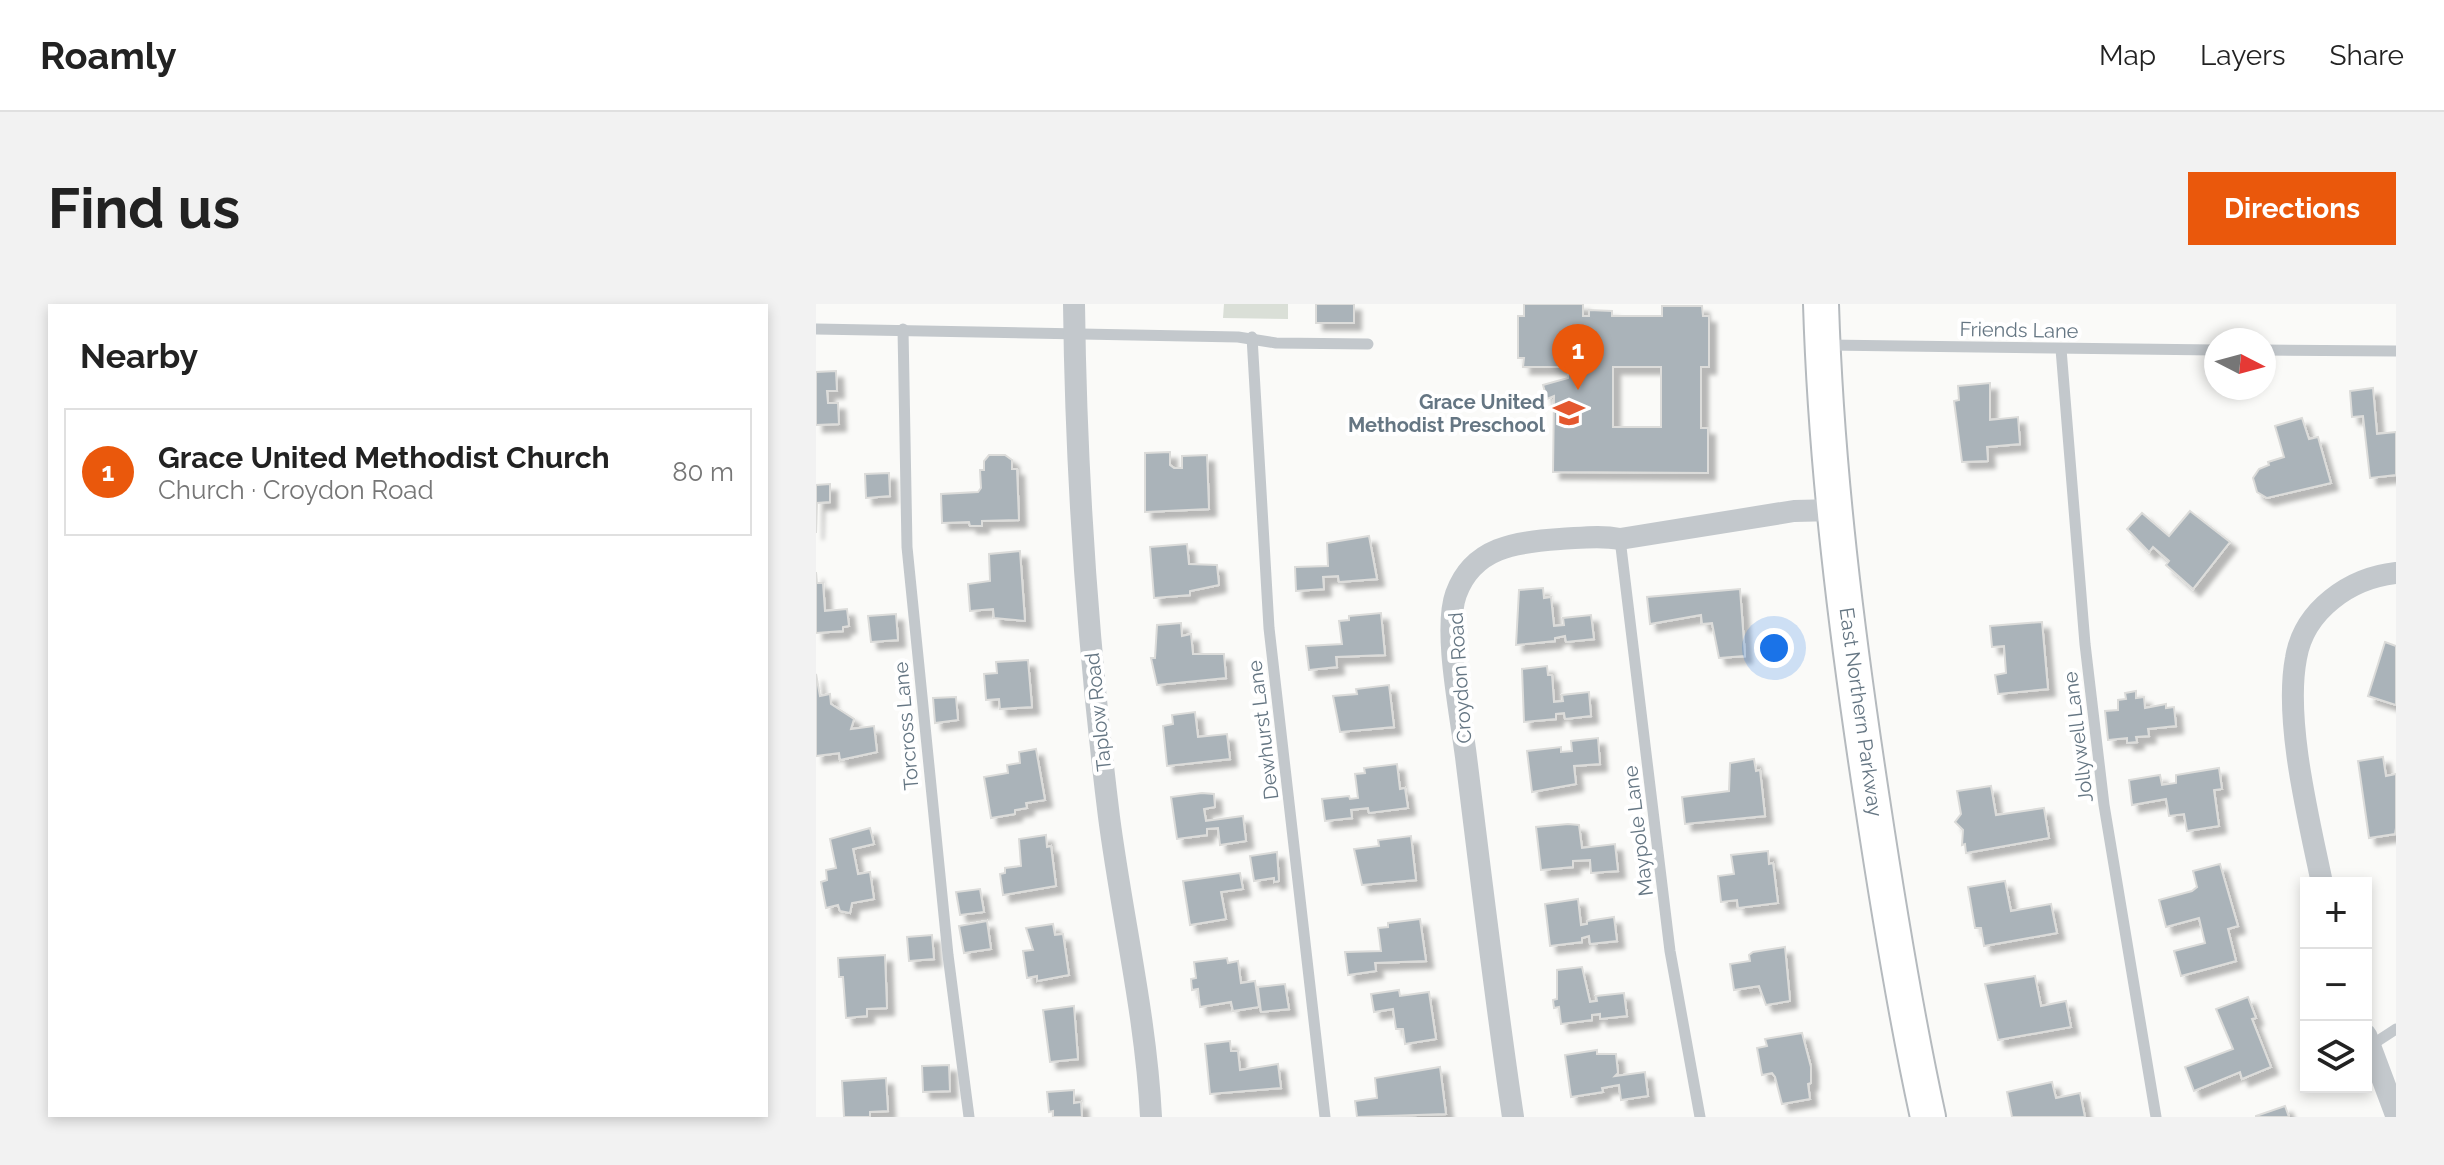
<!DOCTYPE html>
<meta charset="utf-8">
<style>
body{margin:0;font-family:Raleway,sans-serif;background:#f2f2f2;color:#222}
.controls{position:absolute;right:24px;bottom:24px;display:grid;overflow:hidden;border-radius:0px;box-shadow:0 4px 12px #0003}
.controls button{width:72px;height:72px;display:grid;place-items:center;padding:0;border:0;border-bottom:2px solid #e0e0e0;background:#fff;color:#222;font:40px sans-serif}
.compass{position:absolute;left:1388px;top:24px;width:72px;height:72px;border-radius:50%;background:#fff;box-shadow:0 4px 12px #0003;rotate:96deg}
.you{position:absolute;left:958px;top:344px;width:28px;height:28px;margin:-20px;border:6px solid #fff;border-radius:50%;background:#1a73e8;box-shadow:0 0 0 12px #1a73e833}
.badge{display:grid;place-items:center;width:52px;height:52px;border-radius:50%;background:#ea580c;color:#fff;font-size:26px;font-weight:700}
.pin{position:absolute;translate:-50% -66px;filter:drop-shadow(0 2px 4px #0008)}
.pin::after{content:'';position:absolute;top:42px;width:28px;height:24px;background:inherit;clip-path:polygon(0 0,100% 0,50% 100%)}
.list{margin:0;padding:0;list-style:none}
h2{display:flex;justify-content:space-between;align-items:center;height:104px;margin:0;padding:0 32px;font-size:34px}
h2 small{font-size:26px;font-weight:400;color:#767676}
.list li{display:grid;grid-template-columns:52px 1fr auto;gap:24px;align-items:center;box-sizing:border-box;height:128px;margin:0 16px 16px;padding:0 16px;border:2px solid #e0e0e0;border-radius:0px}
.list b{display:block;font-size:30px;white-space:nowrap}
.list p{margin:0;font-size:26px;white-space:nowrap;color:#767676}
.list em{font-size:26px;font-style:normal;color:#767676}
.icon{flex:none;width:44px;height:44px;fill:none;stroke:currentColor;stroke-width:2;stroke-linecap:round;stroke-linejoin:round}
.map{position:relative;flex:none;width:1580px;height:813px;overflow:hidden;border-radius:0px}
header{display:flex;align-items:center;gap:48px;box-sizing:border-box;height:112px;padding:0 40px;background:#fff;border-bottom:2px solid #e0e0e0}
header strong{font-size:38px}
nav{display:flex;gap:44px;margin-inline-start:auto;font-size:28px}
.intro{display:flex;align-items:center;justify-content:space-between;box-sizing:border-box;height:192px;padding:0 48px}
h1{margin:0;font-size:56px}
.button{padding:20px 36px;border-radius:0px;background:#ea580c;color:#fff;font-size:28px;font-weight:700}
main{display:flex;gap:48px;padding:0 48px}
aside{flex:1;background:#fff;border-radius:0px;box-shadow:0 4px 12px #0003}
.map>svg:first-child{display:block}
</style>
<header>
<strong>Roamly</strong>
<nav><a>Map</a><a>Layers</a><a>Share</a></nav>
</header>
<div class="intro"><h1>Find us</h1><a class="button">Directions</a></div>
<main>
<aside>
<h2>Nearby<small></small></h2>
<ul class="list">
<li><span class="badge">1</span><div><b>Grace United Methodist Church</b><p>Church · Croydon Road</p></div><em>80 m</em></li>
</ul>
</aside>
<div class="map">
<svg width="1580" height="813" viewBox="0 0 1580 813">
<defs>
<filter id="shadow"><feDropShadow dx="7" dy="7" stdDeviation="2" flood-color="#0004"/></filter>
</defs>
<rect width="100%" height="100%" fill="#fafaf8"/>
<path fill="#dadfd7" d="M 408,0 L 472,0 L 472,15 L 407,14 Z"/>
<g fill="#aab3b9" stroke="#dcdcda" stroke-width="2" fill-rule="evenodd" filter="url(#shadow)">
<rect x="500" y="0" width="38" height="19"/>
<path d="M 708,0 L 767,0 L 767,12 L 773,12 L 773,6 L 796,7 L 796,12 L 846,12 L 846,2 L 886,2 L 887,12 L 893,12 L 893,63 L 885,63 L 885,124 L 892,124 L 892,169 L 737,168 L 738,92 L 731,95 L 727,81 L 752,74 L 752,63 L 707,63 L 708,54 L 702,54 L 702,12 L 708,12 ZM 797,63 L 845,63 L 845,123 L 797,123 Z"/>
<path d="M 20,67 L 21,87 L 11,87 L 12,99 L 22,99 L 23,120 L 0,121 L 0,68 Z"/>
<path d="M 1174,79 L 1174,116 L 1202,113 L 1204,140 L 1171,143 L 1172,157 L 1146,158 L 1138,97 L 1143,96 L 1142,82 Z"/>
<path d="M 1557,84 L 1561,130 L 1580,128 L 1580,171 L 1554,174 L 1547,112 L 1536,113 L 1534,87 Z"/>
<path d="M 1486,114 L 1493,135 L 1502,133 L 1515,179 L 1451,194 L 1441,188 L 1437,174 L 1443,165 L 1453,161 L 1452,158 L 1468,153 L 1459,122 Z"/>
<path d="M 354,148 L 354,161 L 358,164 L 366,164 L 366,152 L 391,151 L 393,205 L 329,208 L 329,149 Z"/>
<path d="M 173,151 L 189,151 L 196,156 L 196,165 L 201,165 L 203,216 L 166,217 L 166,222 L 154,222 L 153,218 L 126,219 L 125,190 L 162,188 L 165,184 L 164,166 L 168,166 L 168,157 Z"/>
<path d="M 73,169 L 74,192 L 50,194 L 49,170 Z"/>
<path d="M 14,180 L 14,198 L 1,199 L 0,229 L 0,181 Z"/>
<path d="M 1374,207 L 1414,238 L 1377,285 L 1350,261 L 1353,257 L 1337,243 L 1333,248 L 1311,225 L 1326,209 L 1353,232 Z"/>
<path d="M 553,232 L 561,275 L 523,278 L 522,272 L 507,273 L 508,285 L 480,287 L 479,263 L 512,262 L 511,239 Z"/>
<path d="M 371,240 L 373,260 L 401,261 L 403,281 L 374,287 L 374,291 L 338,294 L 334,243 Z"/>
<path d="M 204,247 L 209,317 L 178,314 L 177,305 L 154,307 L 152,280 L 174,277 L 173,250 Z"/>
<path d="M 0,268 L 1,279 L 7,279 L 9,307 L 31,305 L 33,322 L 27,323 L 27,327 L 0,329 Z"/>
<path d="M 727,284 L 728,294 L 735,293 L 738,322 L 748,321 L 747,314 L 775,311 L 778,335 L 750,338 L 749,332 L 739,334 L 739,337 L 700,341 L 703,286 Z"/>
<path d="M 924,285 L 929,352 L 903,354 L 896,319 L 886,320 L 885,311 L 834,320 L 831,293 Z"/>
<path d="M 565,309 L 569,351 L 520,353 L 521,363 L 493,366 L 490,342 L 526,340 L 523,317 L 533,316 L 533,312 Z"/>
<path d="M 80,310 L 82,336 L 55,338 L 52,312 Z"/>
<path d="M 1226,318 L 1232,385 L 1182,390 L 1179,371 L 1190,369 L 1188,342 L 1176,343 L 1174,322 Z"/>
<path d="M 365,319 L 366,332 L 375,330 L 377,350 L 408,350 L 410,374 L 341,381 L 335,354 L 339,354 L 341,321 Z"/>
<path d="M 1569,338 L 1580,342 L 1580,401 L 1552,392 Z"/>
<path d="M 212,356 L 216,403 L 184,405 L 183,395 L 170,396 L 168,370 L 181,369 L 180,358 Z"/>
<path d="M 731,362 L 732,371 L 736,371 L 738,398 L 747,397 L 746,391 L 773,388 L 775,412 L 749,415 L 748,409 L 740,410 L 740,415 L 708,418 L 706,365 Z"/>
<path d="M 0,370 L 4,392 L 14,390 L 15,400 L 38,415 L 35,425 L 58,422 L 61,448 L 24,456 L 23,449 L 0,452 Z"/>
<path d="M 573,381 L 578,423 L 524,428 L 517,392 L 541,390 L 540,385 Z"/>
<path d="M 1320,387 L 1320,394 L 1328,393 L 1329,404 L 1350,400 L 1350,404 L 1358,403 L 1360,422 L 1332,425 L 1333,432 L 1320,433 L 1321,438 L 1311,439 L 1311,434 L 1292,436 L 1289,407 L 1302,406 L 1302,396 L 1310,395 L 1309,389 Z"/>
<path d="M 140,393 L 142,416 L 119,419 L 117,394 Z"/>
<path d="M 379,408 L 382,433 L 411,430 L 414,455 L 351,462 L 347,422 L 357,420 L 356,411 Z"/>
<path d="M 782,434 L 784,460 L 758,462 L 760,480 L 716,488 L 711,447 L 745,443 L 745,448 L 756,447 L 755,437 Z"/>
<path d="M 220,445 L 229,496 L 210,499 L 211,504 L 199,506 L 199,510 L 175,514 L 168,473 L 192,469 L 191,461 L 204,459 L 203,448 Z"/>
<path d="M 1567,453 L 1570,472 L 1580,470 L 1580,524 L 1579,530 L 1553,534 L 1542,457 Z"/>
<path d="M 938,455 L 940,467 L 944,466 L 949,512 L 869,520 L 866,493 L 913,487 L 914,459 Z"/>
<path d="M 581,460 L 584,485 L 589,484 L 592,504 L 553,509 L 552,504 L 535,506 L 536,514 L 509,517 L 506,495 L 533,492 L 534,495 L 542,494 L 539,470 L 549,469 L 548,464 Z"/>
<path d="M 1403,464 L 1406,485 L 1398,486 L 1403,522 L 1371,527 L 1368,510 L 1353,512 L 1350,495 L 1316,501 L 1313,476 L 1344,471 L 1346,481 L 1360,479 L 1360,471 Z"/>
<path d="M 1175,482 L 1180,511 L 1228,504 L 1233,534 L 1150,549 L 1149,540 L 1146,541 L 1147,526 L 1139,518 L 1145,510 L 1141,487 Z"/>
<path d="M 386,489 L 398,490 L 399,503 L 388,505 L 390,517 L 427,512 L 430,537 L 404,541 L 402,524 L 391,525 L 391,531 L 361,535 L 355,493 Z"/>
<path d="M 752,520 L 763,521 L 766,544 L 799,540 L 802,567 L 775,569 L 774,556 L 757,557 L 757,563 L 725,566 L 720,523 Z"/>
<path d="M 54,524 L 58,540 L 37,545 L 42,570 L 54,568 L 58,595 L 36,599 L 34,609 L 24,607 L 22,601 L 10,604 L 5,578 L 11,576 L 10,566 L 20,564 L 14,535 Z"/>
<path d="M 230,531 L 231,543 L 235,542 L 240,582 L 187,591 L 184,570 L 189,569 L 189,564 L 205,562 L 203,535 Z"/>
<path d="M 595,532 L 600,576 L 546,581 L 538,545 L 563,542 L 562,536 Z"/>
<path d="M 952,547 L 953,560 L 957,559 L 962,599 L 922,604 L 921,596 L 905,598 L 902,572 L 918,570 L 915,551 Z"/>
<path d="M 461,548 L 463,577 L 458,578 L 458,574 L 438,577 L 434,552 Z"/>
<path d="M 1404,560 L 1422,622 L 1412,625 L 1420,657 L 1365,672 L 1358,647 L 1389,639 L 1383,614 L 1350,623 L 1343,596 L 1376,587 L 1381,583 L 1377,567 Z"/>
<path d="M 424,569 L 427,585 L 405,588 L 410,615 L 374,621 L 367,577 Z"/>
<path d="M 1189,577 L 1195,607 L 1235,600 L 1241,629 L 1168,642 L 1165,624 L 1159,624 L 1152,583 Z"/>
<path d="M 164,585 L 168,608 L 144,611 L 140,588 Z"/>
<path d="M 762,595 L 765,621 L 771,620 L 771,617 L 798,613 L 801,637 L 774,640 L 773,632 L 766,634 L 766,638 L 734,642 L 729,600 Z"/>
<path d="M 604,615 L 610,657 L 559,659 L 560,667 L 532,671 L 529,648 L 565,647 L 562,624 L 572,623 L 572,619 Z"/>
<path d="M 171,617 L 175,645 L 148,649 L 143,622 Z"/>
<path d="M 237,620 L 239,631 L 247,630 L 253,671 L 221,677 L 221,672 L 211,674 L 207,647 L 217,646 L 210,624 Z"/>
<path d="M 116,631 L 118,655 L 93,657 L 91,633 Z"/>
<path d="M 969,643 L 974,697 L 950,701 L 943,682 L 918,686 L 914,660 L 934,657 L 933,651 L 937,648 Z"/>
<path d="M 69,651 L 71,704 L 51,705 L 51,712 L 30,714 L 27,673 L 23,673 L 22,654 Z"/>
<path d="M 411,654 L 412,659 L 422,657 L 425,679 L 439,677 L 443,703 L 417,707 L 415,698 L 384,703 L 382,685 L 376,686 L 375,675 L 380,674 L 378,658 Z"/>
<path d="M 766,663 L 774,698 L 781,697 L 780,692 L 808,689 L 811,712 L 784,715 L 784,710 L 776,711 L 776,716 L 745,720 L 743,703 L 738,704 L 737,696 L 741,695 L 741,666 Z"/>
<path d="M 1219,672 L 1225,702 L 1250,697 L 1255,723 L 1182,736 L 1169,680 Z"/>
<path d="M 469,680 L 473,705 L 445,708 L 442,683 Z"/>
<path d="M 583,686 L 584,692 L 613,688 L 620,735 L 589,740 L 587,725 L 580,725 L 577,705 L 558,708 L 555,690 Z"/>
<path d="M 1432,693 L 1440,714 L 1436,715 L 1455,763 L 1426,775 L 1424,768 L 1378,787 L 1369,763 L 1417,745 L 1400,705 Z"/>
<path d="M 258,702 L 262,755 L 234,758 L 227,706 Z"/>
<path d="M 986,729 L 995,763 L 995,779 L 992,780 L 994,795 L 966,800 L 959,773 L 956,769 L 946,771 L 941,744 L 951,742 L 949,735 Z"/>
<path d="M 414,737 L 415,747 L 422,747 L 424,766 L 462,760 L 465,784 L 394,790 L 389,740 Z"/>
<path d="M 781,746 L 781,750 L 800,750 L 802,769 L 799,772 L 829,768 L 832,792 L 805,796 L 803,781 L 786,784 L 787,788 L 755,793 L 749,751 Z"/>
<path d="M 133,761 L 134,787 L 107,788 L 106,762 Z"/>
<path d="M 624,763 L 630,810 L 541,813 L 539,797 L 561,794 L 559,774 Z"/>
<path d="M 70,774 L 72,807 L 54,808 L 54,813 L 28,813 L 26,777 Z"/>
<path d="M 1236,778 L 1240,794 L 1264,789 L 1269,813 L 1196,813 L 1191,788 Z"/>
<path d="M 258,786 L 258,799 L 265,798 L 266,813 L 237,813 L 237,807 L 233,808 L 231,788 Z"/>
<path d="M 1469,802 L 1473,813 L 1440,813 L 1440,812 Z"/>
</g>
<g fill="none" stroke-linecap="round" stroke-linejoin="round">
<defs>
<path id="primary" d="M 1005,0 C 1010,166 1031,332 1056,496 C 1072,602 1089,708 1112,813"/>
</defs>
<use href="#primary" stroke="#b5babe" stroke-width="38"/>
<g stroke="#c3c8cc" stroke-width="11">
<path d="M 0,25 L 422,33 L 460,39 L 552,40"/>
<path d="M 87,25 L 91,243 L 132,651 L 153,813"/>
<path d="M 436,33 L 453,324 L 509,813"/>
<path d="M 1011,41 L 1400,46"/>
<path d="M 1245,45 L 1269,340 L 1288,501 L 1340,813"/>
<path d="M 1448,46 L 1580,47"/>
<path d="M 804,235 L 854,647 L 884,813"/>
<path d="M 1554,742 L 1580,725"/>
</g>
<g stroke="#c3c8cc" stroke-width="22">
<path d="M 258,0 C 260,172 272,343 293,513 C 306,613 330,712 335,813"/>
<path d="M 1506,579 C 1493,516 1468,417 1480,354 C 1488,306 1534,274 1580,269"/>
<path d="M 1550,731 L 1580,811"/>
<path d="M 697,813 C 679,693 665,573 650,453 C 645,412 627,326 640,290 C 657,243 700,238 744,235 C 765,234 784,231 804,235 L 978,207 L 1020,206"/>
</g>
<use href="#primary" stroke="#fff" stroke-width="34"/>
</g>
<defs>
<symbol id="school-bare" viewBox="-9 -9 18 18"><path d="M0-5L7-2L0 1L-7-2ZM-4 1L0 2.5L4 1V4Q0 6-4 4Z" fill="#e4572e" stroke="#fff" stroke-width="2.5" paint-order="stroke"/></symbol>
</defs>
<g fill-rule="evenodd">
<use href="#school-bare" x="731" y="87" width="44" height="44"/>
</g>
<g text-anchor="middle" stroke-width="8" stroke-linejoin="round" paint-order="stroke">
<g font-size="20" fill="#657683" stroke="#fff">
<text transform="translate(1203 26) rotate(1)" y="7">Friends Lane</text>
<text transform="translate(644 374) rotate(-94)" y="7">Croydon Road</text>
<text transform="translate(282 408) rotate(-96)" y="7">Taplow Road</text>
<text transform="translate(1045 408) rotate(82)" y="7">East Northern Parkway</text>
<text transform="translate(90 422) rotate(-95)" y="7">Torcross Lane</text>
<text transform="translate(447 426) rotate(-97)" y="7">Dewhurst Lane</text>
<text transform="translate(1262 433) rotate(-97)" y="7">Jollywell Lane</text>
<text transform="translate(822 527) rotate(-97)" y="7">Maypole Lane</text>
</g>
<g font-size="20" font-weight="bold" fill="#657683" stroke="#fff" text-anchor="end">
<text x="729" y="105">Grace United<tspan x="729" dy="23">Methodist Preschool</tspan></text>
</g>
</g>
</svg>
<div class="controls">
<button>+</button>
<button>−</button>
<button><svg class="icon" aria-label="layers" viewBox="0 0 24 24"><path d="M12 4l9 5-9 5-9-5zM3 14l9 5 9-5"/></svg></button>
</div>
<svg class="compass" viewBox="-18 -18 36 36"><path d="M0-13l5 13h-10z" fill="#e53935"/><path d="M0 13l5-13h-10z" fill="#767676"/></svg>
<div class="you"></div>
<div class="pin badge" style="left:762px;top:86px">1</div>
</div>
</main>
